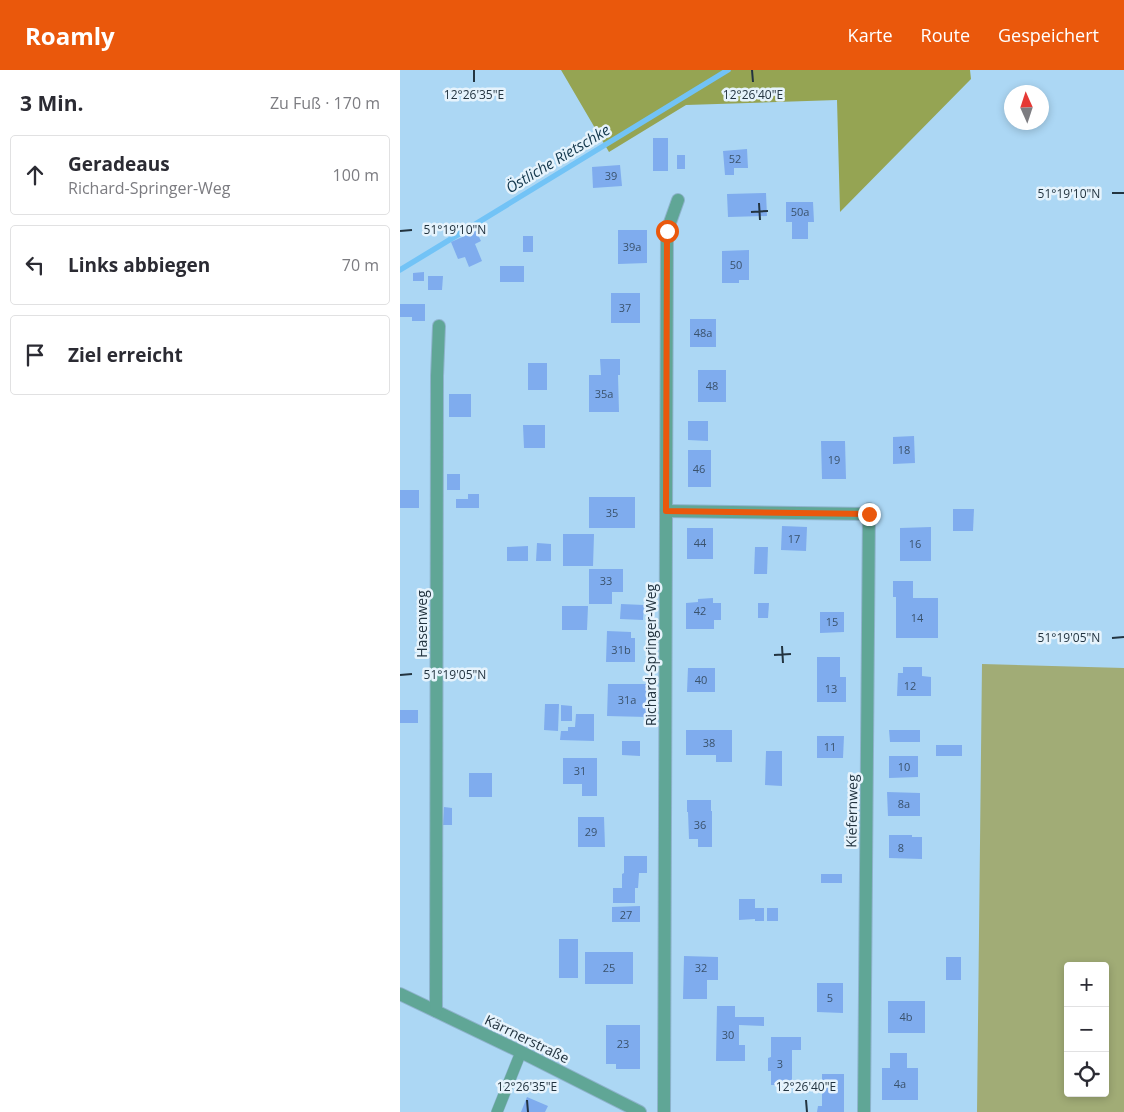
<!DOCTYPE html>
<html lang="de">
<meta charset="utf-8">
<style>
body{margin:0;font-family:"Open Sans",sans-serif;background:#f7f7f7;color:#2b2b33}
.controls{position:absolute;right:15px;bottom:15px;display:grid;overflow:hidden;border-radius:5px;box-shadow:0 2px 8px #0003}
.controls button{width:45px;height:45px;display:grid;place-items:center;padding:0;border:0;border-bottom:1px solid #e1e1e2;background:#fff;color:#2b2b33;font:25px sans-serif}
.compass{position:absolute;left:604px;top:15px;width:45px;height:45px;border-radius:50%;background:#fff;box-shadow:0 2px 8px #0003;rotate:357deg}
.stop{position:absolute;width:15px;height:15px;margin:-11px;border:4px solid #ea580c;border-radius:50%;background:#fff}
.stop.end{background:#ea580c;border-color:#fff;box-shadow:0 1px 5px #0008}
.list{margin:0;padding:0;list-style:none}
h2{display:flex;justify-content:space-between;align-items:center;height:65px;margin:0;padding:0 20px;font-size:21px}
h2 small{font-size:16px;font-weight:400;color:#7c7c81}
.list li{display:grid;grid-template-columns:32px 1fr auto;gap:15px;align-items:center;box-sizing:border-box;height:80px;margin:0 10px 10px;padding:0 10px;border:1px solid #e1e1e2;border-radius:5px}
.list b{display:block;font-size:19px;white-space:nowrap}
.list p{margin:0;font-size:16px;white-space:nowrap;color:#7c7c81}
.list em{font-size:16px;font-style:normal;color:#7c7c81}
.icon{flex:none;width:28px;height:28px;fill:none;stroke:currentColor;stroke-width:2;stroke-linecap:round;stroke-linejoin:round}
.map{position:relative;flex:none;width:724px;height:1042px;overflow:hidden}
header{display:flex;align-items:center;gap:30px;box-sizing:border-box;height:70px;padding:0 25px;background:#ea580c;color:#fff}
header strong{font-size:24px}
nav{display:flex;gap:28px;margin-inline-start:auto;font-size:18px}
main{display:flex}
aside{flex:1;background:#fff}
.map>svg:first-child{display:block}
</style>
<header>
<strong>Roamly</strong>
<nav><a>Karte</a><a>Route</a><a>Gespeichert</a></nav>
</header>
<main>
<aside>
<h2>3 Min.<small>Zu Fuß · 170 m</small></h2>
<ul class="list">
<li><svg class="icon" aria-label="ahead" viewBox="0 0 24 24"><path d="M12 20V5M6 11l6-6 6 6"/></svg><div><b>Geradeaus</b><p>Richard-Springer-Weg</p></div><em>100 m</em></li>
<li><svg class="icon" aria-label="left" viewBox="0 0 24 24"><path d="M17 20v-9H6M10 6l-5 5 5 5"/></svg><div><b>Links abbiegen</b></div><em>70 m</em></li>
<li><svg class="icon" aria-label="arrive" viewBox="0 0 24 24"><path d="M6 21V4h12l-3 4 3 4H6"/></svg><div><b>Ziel erreicht</b></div></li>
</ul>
</aside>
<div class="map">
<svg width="724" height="1042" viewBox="0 0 724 1042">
<rect width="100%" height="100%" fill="#acd7f4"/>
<path fill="#a1ac76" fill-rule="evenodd" d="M 582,594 L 724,598 L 724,1042 L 577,1042 ZM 668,896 L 705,896 L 705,1023 L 668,1023 Z"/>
<path fill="#95a453" d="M 161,0 L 570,0 L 571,9 L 440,142 L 437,30 L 286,35 L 209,82 Z"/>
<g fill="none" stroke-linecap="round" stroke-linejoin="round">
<path stroke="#72c3f6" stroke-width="5.5" d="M 0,200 L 328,0"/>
</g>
<g fill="#7facee">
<rect x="253" y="68" width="15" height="33"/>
<path d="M 347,79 L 348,98 L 334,98 L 334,105 L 325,105 L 323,81 Z"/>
<rect x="277" y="85" width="8" height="14"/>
<path d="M 220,95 L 222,116 L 193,118 L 192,97 Z"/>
<path d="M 366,123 L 367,146 L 328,147 L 327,124 Z"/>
<path d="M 386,132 L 413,132 L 414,152 L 408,152 L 408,169 L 392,169 L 392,152 L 386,152 Z"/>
<path d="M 218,160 L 247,160 L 247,193 L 218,194 Z"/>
<path d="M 76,161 L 81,171 L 75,174 L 82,191 L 69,197 L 65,187 L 58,189 L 51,172 Z"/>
<rect x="123" y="166" width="10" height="16"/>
<path d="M 349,180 L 349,210 L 339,210 L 339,213 L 322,213 L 322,181 Z"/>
<rect x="100" y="196" width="24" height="16"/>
<path d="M 24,202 L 24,211 L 13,211 L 13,203 Z"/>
<path d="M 28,206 L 43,206 L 42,220 L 28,220 Z"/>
<rect x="211" y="223" width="29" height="30"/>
<path d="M 0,234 L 25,234 L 25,251 L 12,251 L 12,247 L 0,247 Z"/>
<rect x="290" y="249" width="26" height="28"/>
<path d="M 200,289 L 220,289 L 220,305 L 218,305 L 219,342 L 189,342 L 189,305 L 201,305 Z"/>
<rect x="128" y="293" width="19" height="27"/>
<rect x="298" y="300" width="28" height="32"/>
<rect x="49" y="324" width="22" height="23"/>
<path d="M 288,351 L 308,351 L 308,371 L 288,370 Z"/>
<path d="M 123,355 L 145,355 L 145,378 L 124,378 Z"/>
<path d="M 514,366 L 515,393 L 493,394 L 493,367 Z"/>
<path d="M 421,371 L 445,371 L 446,409 L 422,409 Z"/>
<rect x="288" y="380" width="23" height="37"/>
<rect x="47" y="404" width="13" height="16"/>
<rect x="0" y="420" width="19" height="18"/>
<path d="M 68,424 L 79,424 L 79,438 L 56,438 L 56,429 L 68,429 Z"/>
<rect x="189" y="427" width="46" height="31"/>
<path d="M 553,439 L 574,439 L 573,461 L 553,461 Z"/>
<path d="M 382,456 L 407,457 L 406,481 L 381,480 Z"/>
<path d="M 531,457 L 531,491 L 500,491 L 500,458 Z"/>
<rect x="287" y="458" width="26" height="31"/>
<path d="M 163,464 L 194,464 L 193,496 L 163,496 Z"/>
<path d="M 137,473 L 151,474 L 151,491 L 136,491 Z"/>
<path d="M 128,476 L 128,491 L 107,491 L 107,477 Z"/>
<path d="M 355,477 L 368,477 L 367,504 L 354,504 Z"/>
<path d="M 189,499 L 223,499 L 223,522 L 212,522 L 212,534 L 189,534 Z"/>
<path d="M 493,511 L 513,511 L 513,528 L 538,528 L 538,568 L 496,568 L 496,527 L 493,527 Z"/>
<path d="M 313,528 L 313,533 L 321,533 L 321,550 L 314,550 L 314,559 L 286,559 L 286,533 L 298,532 L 298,529 Z"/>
<path d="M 358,533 L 369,533 L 368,548 L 358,548 Z"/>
<path d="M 221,534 L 244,535 L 243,550 L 220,549 Z"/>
<path d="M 162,536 L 188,536 L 187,560 L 162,560 Z"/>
<path d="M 420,542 L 444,542 L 444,562 L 420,563 Z"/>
<path d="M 207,561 L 231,562 L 231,568 L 235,568 L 235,592 L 206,592 Z"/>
<path d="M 417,587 L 440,587 L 440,607 L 446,607 L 446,632 L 417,632 Z"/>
<path d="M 503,597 L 522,597 L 522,606 L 531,607 L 531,626 L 497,626 L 498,603 L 503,603 Z"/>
<path d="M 288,598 L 315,598 L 315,622 L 287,622 Z"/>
<path d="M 208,614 L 248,614 L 247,647 L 207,646 Z"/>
<path d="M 145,634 L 159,634 L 158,661 L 144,660 Z"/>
<path d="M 161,635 L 172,636 L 172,651 L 161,651 Z"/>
<rect x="0" y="640" width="18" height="13"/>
<path d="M 176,644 L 194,644 L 194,671 L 160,670 L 161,661 L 168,661 L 168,657 L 175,657 Z"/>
<path d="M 286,660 L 332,660 L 332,692 L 316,692 L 316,685 L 286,685 Z"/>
<path d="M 489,660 L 520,660 L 520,672 L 490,672 Z"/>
<path d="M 417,666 L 444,666 L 443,688 L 417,688 Z"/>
<path d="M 222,671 L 240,671 L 240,686 L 222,685 Z"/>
<rect x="536" y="675" width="26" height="11"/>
<path d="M 366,681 L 382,681 L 382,716 L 365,715 Z"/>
<path d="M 489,686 L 518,686 L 518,707 L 489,708 Z"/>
<path d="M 163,688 L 197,688 L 197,726 L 182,726 L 182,714 L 163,714 Z"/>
<rect x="69" y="703" width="23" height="24"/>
<path d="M 487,722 L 520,723 L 520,746 L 488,746 Z"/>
<path d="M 287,730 L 311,730 L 311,741 L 312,741 L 312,777 L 298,777 L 298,769 L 289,769 L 288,742 L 287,742 Z"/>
<path d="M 44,737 L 52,738 L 52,755 L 43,755 Z"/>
<path d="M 178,747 L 204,747 L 205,777 L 178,777 Z"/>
<path d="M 489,765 L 512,765 L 512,767 L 522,767 L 522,789 L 489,788 Z"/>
<path d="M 224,786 L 247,786 L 247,803 L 239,803 L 238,818 L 235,818 L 235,833 L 213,833 L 213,818 L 222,818 L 222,804 L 224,803 Z"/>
<rect x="421" y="804" width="21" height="9"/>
<path d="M 339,829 L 355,829 L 355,838 L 364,838 L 364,851 L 355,851 L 355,849 L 339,850 Z"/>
<path d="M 240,836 L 240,852 L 212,852 L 212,837 Z"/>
<rect x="367" y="838" width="11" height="13"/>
<rect x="159" y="869" width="19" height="39"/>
<rect x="185" y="882" width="48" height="32"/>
<path d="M 284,886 L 318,887 L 318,910 L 307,910 L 307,929 L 283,929 Z"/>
<rect x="546" y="887" width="15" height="23"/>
<path d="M 417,913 L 443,913 L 443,943 L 417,942 Z"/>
<rect x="488" y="931" width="37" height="32"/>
<path d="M 317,936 L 335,936 L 335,947 L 364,947 L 364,956 L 339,955 L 339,975 L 345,975 L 345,991 L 316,991 Z"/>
<path d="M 206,955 L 240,955 L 240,999 L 216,999 L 216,994 L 206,994 Z"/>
<path d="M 371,967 L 401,967 L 401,980 L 392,980 L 392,1015 L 371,1015 L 371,1001 L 368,1001 L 368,988 L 371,987 Z"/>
<path d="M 490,983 L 507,983 L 507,998 L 518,998 L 518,1030 L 482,1030 L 482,998 L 490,998 Z"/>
<path d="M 422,1004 L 444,1004 L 444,1042 L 417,1042 L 418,1036 L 422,1036 Z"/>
<path d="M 127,1027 L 148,1036 L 145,1042 L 121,1042 Z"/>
</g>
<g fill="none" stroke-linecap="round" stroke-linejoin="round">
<defs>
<path id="service" d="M 97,1042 L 121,982"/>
<g id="minor">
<path d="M 266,441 L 469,444"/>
<path d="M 0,924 L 121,982 L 240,1042"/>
<path d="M 36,941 L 37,306 L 39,256"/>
<path d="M 264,1042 L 267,161 L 278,130"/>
<path d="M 464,1042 L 469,439"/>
</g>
</defs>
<use href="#service" stroke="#8eb3cc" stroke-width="12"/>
<use href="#minor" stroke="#8eb3cc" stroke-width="14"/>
<use href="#service" stroke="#60a696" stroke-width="11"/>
<use href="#minor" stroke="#60a696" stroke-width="12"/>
</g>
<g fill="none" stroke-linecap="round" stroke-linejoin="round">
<path stroke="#ea580c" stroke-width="6" d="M 267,161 L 266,441 L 469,444"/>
</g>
<path fill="none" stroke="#233440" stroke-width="2" d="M 74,0 L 74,12M 352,0 L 353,12M 712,123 L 724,123M 359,133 L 360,150M 351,142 L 368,141M 0,161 L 12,160M 712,568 L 724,567M 382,576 L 383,593M 374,585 L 391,584M 0,605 L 12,604M 127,1030 L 128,1042M 406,1030 L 407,1042"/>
<g text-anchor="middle" stroke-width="5" stroke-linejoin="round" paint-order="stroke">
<g font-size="11" fill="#3a526c">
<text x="335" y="93">52</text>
<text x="211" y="110">39</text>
<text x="400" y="146">50a</text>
<text x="232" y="181">39a</text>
<text x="336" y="199">50</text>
<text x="225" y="242">37</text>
<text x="303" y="267">48a</text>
<text x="312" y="320">48</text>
<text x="204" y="328">35a</text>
<text x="504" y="384">18</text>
<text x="434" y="394">19</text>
<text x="299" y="403">46</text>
<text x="212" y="447">35</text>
<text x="394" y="473">17</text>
<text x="300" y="477">44</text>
<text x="515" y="478">16</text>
<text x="206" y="515">33</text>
<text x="300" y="545">42</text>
<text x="517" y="552">14</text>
<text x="432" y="556">15</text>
<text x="221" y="584">31b</text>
<text x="301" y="614">40</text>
<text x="510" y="620">12</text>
<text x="431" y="623">13</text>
<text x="227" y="634">31a</text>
<text x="309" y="677">38</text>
<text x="430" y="681">11</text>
<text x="504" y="701">10</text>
<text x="180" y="705">31</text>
<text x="504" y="738">8a</text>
<text x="300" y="759">36</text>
<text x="191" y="766">29</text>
<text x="501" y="782">8</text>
<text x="226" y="849">27</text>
<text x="209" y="902">25</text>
<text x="301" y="902">32</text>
<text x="430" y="932">5</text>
<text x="506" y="951">4b</text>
<text x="328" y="969">30</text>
<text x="223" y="978">23</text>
<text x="380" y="998">3</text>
<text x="500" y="1018">4a</text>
</g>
<g font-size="14" fill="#233440" stroke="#e6f3fc">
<text transform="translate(22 554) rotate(-90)" y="5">Hasenweg</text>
<text transform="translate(251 585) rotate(-90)" y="5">Richard-Springer-Weg</text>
<text transform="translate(452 741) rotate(-89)" y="5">Kiefernweg</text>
<text transform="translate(127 969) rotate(26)" y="5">Kärrnerstraße</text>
</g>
<g font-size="15" font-style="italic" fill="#14384d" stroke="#e6f3fc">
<text transform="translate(158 89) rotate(-31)" y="5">Östliche Rietschke</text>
</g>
</g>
<g font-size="12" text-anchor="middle" fill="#233440" stroke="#e6f3fc" stroke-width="5" stroke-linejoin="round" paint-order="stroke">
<text x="74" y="29">12°26'35"E</text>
<text x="353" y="29">12°26'40"E</text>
<text x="669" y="128">51°19'10"N</text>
<text x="55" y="164">51°19'10"N</text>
<text x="669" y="572">51°19'05"N</text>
<text x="55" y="609">51°19'05"N</text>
<text x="127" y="1021">12°26'35"E</text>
<text x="406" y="1021">12°26'40"E</text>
</g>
</svg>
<div class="controls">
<button>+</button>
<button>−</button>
<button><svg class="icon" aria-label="locate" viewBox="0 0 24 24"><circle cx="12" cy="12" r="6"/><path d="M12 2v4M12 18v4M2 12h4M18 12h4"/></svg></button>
</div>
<svg class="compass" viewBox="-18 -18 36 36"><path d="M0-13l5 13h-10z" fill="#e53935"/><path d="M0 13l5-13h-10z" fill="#7c7c81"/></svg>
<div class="stop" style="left:267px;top:161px"></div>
<div class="stop end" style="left:469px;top:444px"></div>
</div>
</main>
